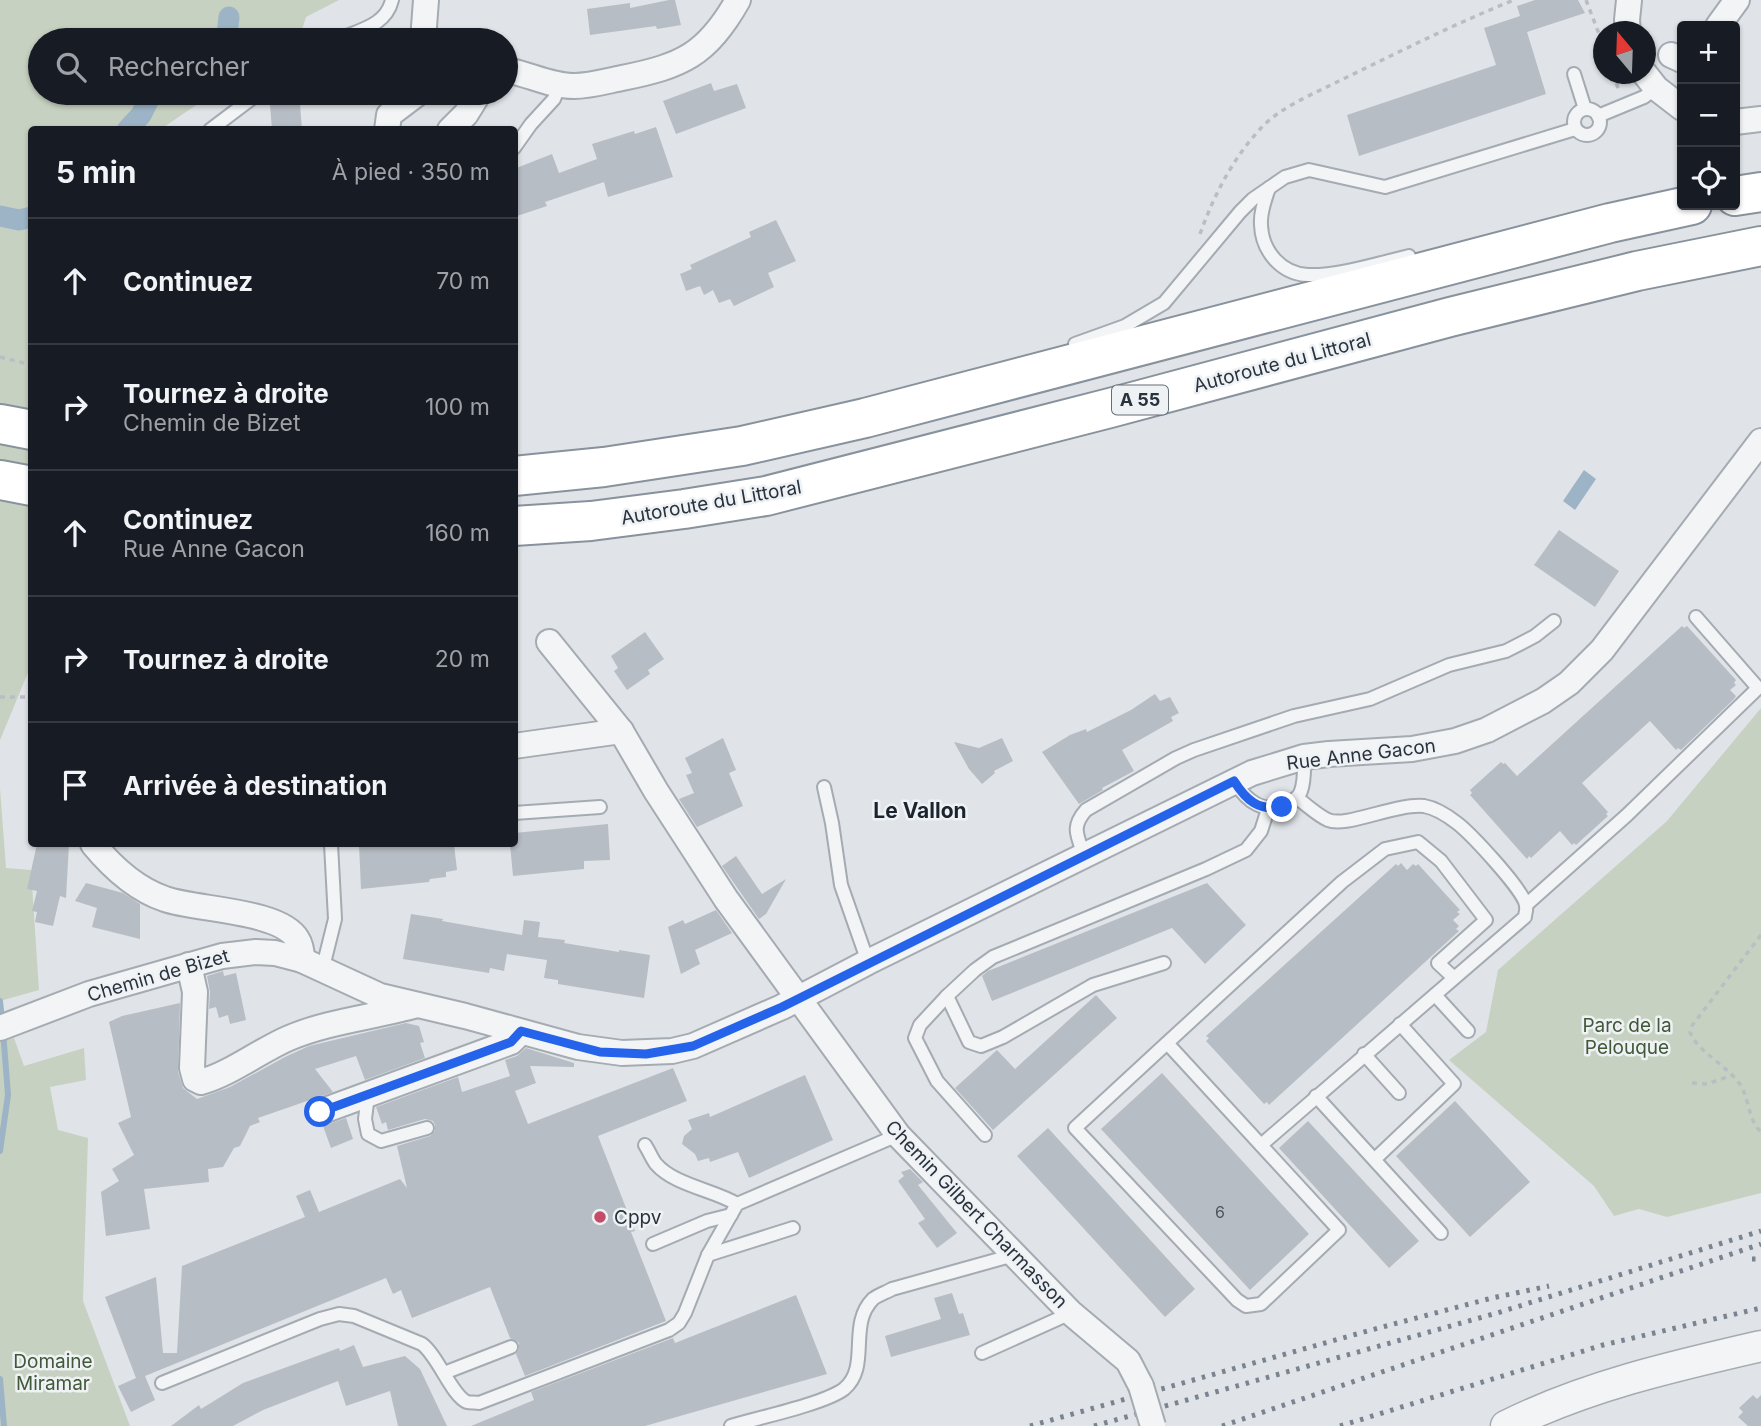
<!DOCTYPE html>
<html lang="fr">
<meta charset="utf-8">
<style>
body{margin:0;font-family:Inter,sans-serif;background:#20242c;color:#f1f3f6}
.controls{position:absolute;right:21px;top:21px;display:grid;overflow:hidden;border-radius:7px;box-shadow:0 2px 5px #0004}
.controls button{width:63px;height:63px;display:grid;place-items:center;padding:0;border:0;border-bottom:2px solid #363941;background:#171b24;color:#f1f3f6;font:35px sans-serif}
.compass{position:absolute;left:1593px;top:21px;width:63px;height:63px;border-radius:50%;background:#171b24;box-shadow:0 2px 5px #0004;rotate:341deg}
.stop{position:absolute;width:21px;height:21px;margin:-16px;border:5px solid #2563eb;border-radius:50%;background:#fff}
.stop.end{background:#2563eb;border-color:#fff;box-shadow:0 2px 7px #0008}
.list{margin:0;padding:0;list-style:none}
h2{display:flex;justify-content:space-between;align-items:center;height:91px;margin:0;padding:0 28px;font-size:30px}
h2 small{font-size:23px;font-weight:400;color:#9ea1a6}
.list li{display:grid;grid-template-columns:46px 1fr auto;gap:21px;align-items:center;box-sizing:border-box;height:126px;padding:0 28px;border-top:2px solid #363941}
.list b{display:block;font-size:26px;white-space:nowrap}
.list p{margin:0;font-size:23px;white-space:nowrap;color:#9ea1a6}
.list em{font-size:23px;font-style:normal;color:#9ea1a6}
.icon{flex:none;width:38px;height:38px;fill:none;stroke:currentColor;stroke-width:2;stroke-linecap:round;stroke-linejoin:round}
.map{position:relative;flex:none;width:1761px;height:1426px;overflow:hidden}
.search{position:absolute;background:#171b24;box-shadow:0 2px 5px #0004;left:28px;top:28px;width:490px;height:77px;display:flex;align-items:center;gap:18px;box-sizing:border-box;padding:0 24px;border-radius:38px;color:#9ea1a6;font-size:26px}
.panel{position:absolute;background:#171b24;box-shadow:0 2px 5px #0004;left:28px;top:126px;width:490px;height:721px;border-radius:7px}
.map>svg:first-child{display:block}
</style>
<div class="map">
<svg width="1761" height="1426" viewBox="0 0 1761 1426">
<rect width="100%" height="100%" fill="#e0e4e8"/>
<g fill="#c7d1c1">
<path d="M 0,0 L 339,0 L 306,17 L 299,40 L 40,40 L 40,93 L 214,93 L 161,129 L 32,130 L 32,663 L 0,740 Z"/>
<path d="M 1761,708 L 1761,1193 L 1667,1217 L 1639,1209 L 1614,1216 L 1594,1186 L 1449,1060 L 1486,1032 L 1498,970 L 1667,821 Z"/>
<path d="M 0,788 L 6,868 L 31,870 L 39,990 L 0,1001 Z"/>
<path d="M 14,1038 L 24,1066 L 84,1048 L 86,1080 L 50,1087 L 58,1130 L 88,1138 L 83,1301 L 130,1426 L 0,1426 L 0,1042 Z"/>
</g>
<path fill="#9db4c6" d="M 1584,470 L 1596,479 L 1575,510 L 1563,501 Z"/>
<g fill="none" stroke-linecap="round" stroke-linejoin="round">
<g stroke="#9db4c6" stroke-width="6">
<path d="M 0,1001 L 2,1020"/>
<path d="M 0,1151 L 8,1095 L 3,1031"/>
<path d="M 0,1379 L 4,1426"/>
</g>
<g stroke="#9db4c6" stroke-width="21">
<path d="M 219,40 L 227,34 L 229,17"/>
<path d="M 127,130 L 141,115 L 152,93"/>
<path d="M 0,216 L 19,220 L 32,217"/>
</g>
</g>
<g fill="#b7bdc4">
<path d="M 669,0 L 675,0 L 681,25 L 657,29 L 656,26 L 590,35 L 587,9 L 630,3 L 630,8 Z"/>
<path d="M 1535,0 L 1578,0 L 1585,13 L 1527,32 L 1546,94 L 1359,156 L 1347,115 L 1496,65 L 1484,28 L 1520,16 L 1517,6 Z"/>
<path d="M 711,83 L 714,91 L 737,84 L 746,108 L 676,134 L 663,101 Z"/>
<path d="M 300,104 L 302,130 L 272,130 L 270,105 Z"/>
<path d="M 656,127 L 673,177 L 608,197 L 604,182 L 545,202 L 547,206 L 514,217 L 514,169 L 552,154 L 559,173 L 597,159 L 592,144 L 634,131 L 635,134 Z"/>
<path d="M 776,220 L 796,261 L 768,273 L 774,287 L 734,306 L 730,299 L 719,303 L 713,290 L 704,295 L 700,286 L 686,291 L 680,274 L 692,269 L 690,265 L 751,237 L 749,232 Z"/>
<path d="M 1559,530 L 1619,571 L 1595,607 L 1534,565 Z"/>
<path d="M 1682,626 L 1684,628 L 1687,626 L 1736,680 L 1734,683 L 1736,685 L 1730,690 L 1736,696 L 1734,699 L 1681,750 L 1678,748 L 1676,750 L 1650,721 L 1582,783 L 1608,812 L 1606,814 L 1608,816 L 1576,845 L 1574,843 L 1572,845 L 1560,831 L 1531,858 L 1529,856 L 1527,859 L 1470,795 L 1472,793 L 1470,790 L 1501,762 L 1503,764 L 1505,763 L 1517,776 Z"/>
<path d="M 645,632 L 664,659 L 648,670 L 650,674 L 627,690 L 614,671 L 618,668 L 611,656 Z"/>
<path d="M 1155,694 L 1160,701 L 1170,697 L 1179,713 L 1171,717 L 1173,721 L 1122,750 L 1134,771 L 1102,788 L 1103,790 L 1079,804 L 1042,752 L 1070,735 L 1086,729 L 1087,732 L 1131,710 Z"/>
<path d="M 723,738 L 736,770 L 729,773 L 743,806 L 697,827 L 679,799 L 694,793 L 686,775 L 692,773 L 685,758 Z"/>
<path d="M 1002,738 L 1013,761 L 994,771 L 995,773 L 982,784 L 969,769 L 954,742 L 979,748 Z"/>
<path d="M 608,824 L 610,860 L 584,861 L 584,869 L 513,876 L 510,844 L 514,844 L 514,833 Z"/>
<path d="M 37,844 L 69,844 L 66,898 L 60,896 L 53,926 L 35,922 L 37,912 L 32,911 L 37,891 L 27,889 Z"/>
<path d="M 383,844 L 454,844 L 457,870 L 446,872 L 446,877 L 430,879 L 429,882 L 361,889 L 359,845 Z"/>
<path d="M 736,856 L 762,894 L 786,879 L 766,914 L 759,919 L 722,866 Z"/>
<path d="M 1401,863 L 1407,870 L 1413,864 L 1416,866 L 1418,864 L 1460,910 L 1457,912 L 1460,914 L 1453,920 L 1459,926 L 1456,929 L 1459,931 L 1269,1105 L 1267,1102 L 1264,1104 L 1206,1041 L 1209,1038 L 1206,1036 L 1396,864 L 1398,866 Z"/>
<path d="M 86,883 L 123,893 L 140,904 L 140,939 L 92,927 L 97,908 L 75,901 Z"/>
<path d="M 1207,883 L 1246,925 L 1205,964 L 1172,928 L 992,1001 L 982,976 L 988,971 Z"/>
<path d="M 716,910 L 734,936 L 732,933 L 695,950 L 700,964 L 681,974 L 668,927 L 683,920 L 685,924 Z"/>
<path d="M 411,914 L 443,919 L 442,921 L 522,935 L 524,920 L 540,922 L 538,937 L 565,940 L 564,943 L 619,952 L 619,950 L 650,955 L 644,998 L 558,984 L 558,980 L 544,978 L 547,960 L 507,954 L 504,971 L 490,968 L 489,973 L 403,959 Z"/>
<path d="M 223,971 L 224,976 L 236,973 L 246,1020 L 230,1024 L 228,1015 L 219,1018 L 216,1007 L 209,1009 L 210,992 L 207,976 Z"/>
<path d="M 1096,995 L 1117,1018 L 993,1130 L 955,1088 L 997,1050 L 1015,1069 Z"/>
<path d="M 180,1003 L 178,1072 L 183,1088 L 197,1099 L 230,1087 L 285,1057 L 309,1046 L 406,1023 L 419,1026 L 424,1042 L 420,1043 L 425,1058 L 365,1080 L 356,1056 L 315,1069 L 333,1092 L 258,1118 L 260,1122 L 250,1126 L 240,1146 L 234,1148 L 223,1167 L 208,1169 L 209,1182 L 144,1189 L 150,1229 L 106,1236 L 101,1192 L 119,1181 L 112,1169 L 134,1155 L 118,1123 L 131,1117 L 109,1022 L 122,1016 Z"/>
<path d="M 526,1048 L 574,1063 L 574,1067 L 530,1066 L 536,1083 L 515,1091 L 528,1124 L 673,1068 L 687,1101 L 598,1136 L 635,1231 L 631,1232 L 666,1321 L 525,1376 L 516,1354 L 519,1349 L 519,1343 L 510,1338 L 490,1287 L 412,1318 L 401,1290 L 393,1294 L 386,1278 L 145,1376 L 155,1400 L 131,1412 L 118,1386 L 136,1378 L 105,1297 L 156,1277 L 163,1353 L 177,1353 L 182,1266 L 305,1217 L 296,1196 L 310,1190 L 319,1212 L 400,1179 L 407,1188 L 397,1146 L 430,1136 L 435,1131 L 435,1125 L 433,1121 L 425,1119 L 388,1130 L 386,1122 L 382,1124 L 376,1107 L 458,1077 L 462,1092 L 510,1076 L 505,1060 L 517,1056 Z"/>
<path d="M 1162,1073 L 1309,1234 L 1250,1290 L 1101,1129 Z"/>
<path d="M 805,1075 L 833,1140 L 749,1178 L 738,1152 L 710,1162 L 709,1158 L 698,1161 L 695,1154 L 682,1144 L 684,1136 L 692,1129 L 688,1120 L 709,1113 L 710,1117 Z"/>
<path d="M 1455,1101 L 1530,1182 L 1470,1237 L 1396,1156 Z"/>
<path d="M 346,1118 L 353,1139 L 331,1148 L 323,1126 Z"/>
<path d="M 1308,1121 L 1419,1241 L 1389,1268 L 1279,1148 Z"/>
<path d="M 1048,1128 L 1195,1289 L 1165,1317 L 1017,1156 Z"/>
<path d="M 910,1169 L 923,1182 L 918,1185 L 957,1233 L 937,1248 L 918,1223 L 925,1219 L 898,1181 L 904,1176 L 901,1172 Z"/>
<path d="M 952,1293 L 959,1314 L 963,1313 L 970,1335 L 891,1357 L 885,1336 L 941,1319 L 934,1298 Z"/>
<path d="M 796,1295 L 827,1374 L 645,1426 L 471,1426 L 534,1400 L 531,1392 L 673,1338 L 675,1343 Z"/>
<path d="M 354,1345 L 363,1367 L 405,1356 L 420,1369 L 447,1426 L 398,1426 L 390,1391 L 346,1406 L 338,1381 L 263,1410 L 233,1426 L 171,1426 L 199,1405 L 201,1409 L 243,1383 L 339,1348 L 340,1351 Z"/>
<path d="M 1753,1395 L 1757,1399 L 1761,1395 L 1761,1426 L 1748,1426 L 1738,1417 L 1743,1412 L 1739,1408 Z"/>
</g>
<g fill="none" stroke-linecap="round" stroke-linejoin="round">
<defs>
<g id="service">
<path d="M 337,40 C 359,30 386,26 392,0"/>
<path d="M 1574,74 L 1585,109"/>
<circle cx="1587" cy="122" r="13"/>
<path d="M 1598,116 L 1644,97 L 1656,88"/>
<path d="M 210,130 L 259,93"/>
<path d="M 514,148 L 531,124 L 554,99 L 560,84"/>
<path d="M 1269,188 L 1285,177 L 1309,170 L 1385,187 L 1575,129"/>
<path d="M 1075,344 L 1125,326 L 1164,303 L 1240,212 L 1253,199 L 1269,188 C 1265,200 1260,212 1261,225 C 1262,251 1281,274 1308,275 C 1339,276 1379,263 1409,256"/>
<path d="M 1234,781 C 1247,802 1265,816 1289,802 C 1295,799 1299,797 1301,791 C 1305,780 1304,768 1304,757"/>
<path d="M 824,787 L 832,823 L 841,885 L 868,962"/>
<path d="M 514,813 L 600,807"/>
<path d="M 1084,855 C 1077,835 1071,827 1086,810 L 1176,758 L 1194,750 L 1294,716 L 1370,699 L 1449,665 L 1506,651 L 1535,636 L 1554,621"/>
<path d="M 1526,905 L 1627,815 L 1758,688 L 1696,617"/>
<path d="M 1164,963 L 1093,985 L 1003,1037 L 981,1046 L 969,1042 L 947,996 L 975,970 L 993,957 L 1206,869 L 1246,850 L 1261,831 L 1268,809"/>
<path d="M 323,967 L 335,919 L 331,844"/>
<path d="M 1435,995 L 1468,1031"/>
<path d="M 947,996 L 920,1025 L 915,1038 L 937,1081 L 985,1135"/>
<path d="M 1167,1043 L 1075,1128 L 1237,1300 L 1246,1306 L 1261,1304 L 1339,1230 L 1167,1043 L 1342,882 L 1385,849 L 1418,842 L 1441,861 L 1486,920 L 1438,963 L 1454,978"/>
<path d="M 1364,1054 L 1399,1093"/>
<path d="M 368,1095 L 365,1119 L 368,1134 L 381,1141 L 427,1128"/>
<path d="M 1316,1096 L 1441,1233"/>
<path d="M 645,1145 C 649,1151 652,1159 656,1164 C 674,1185 714,1190 737,1204"/>
<path d="M 1261,1145 L 1525,917 C 1525,913 1527,910 1526,906 C 1525,891 1470,833 1457,823 C 1448,816 1435,808 1424,806 C 1396,803 1346,828 1328,820 C 1317,815 1307,805 1297,798"/>
<path d="M 1375,1159 L 1454,1084 L 1400,1024"/>
<path d="M 653,1244 L 707,1221 L 731,1215"/>
<path d="M 708,1255 L 793,1228"/>
<path d="M 982,1353 L 1071,1313"/>
<path d="M 444,1373 L 511,1347"/>
<path d="M 162,1383 L 320,1319 L 339,1314 L 354,1316 L 422,1344 C 438,1356 452,1396 467,1402 C 471,1403 475,1402 479,1403 L 669,1330 L 679,1323 L 685,1313 L 708,1255 L 737,1204 L 898,1135"/>
<path d="M 731,1426 C 757,1418 824,1404 844,1389 C 871,1367 847,1325 873,1299 C 878,1295 887,1292 892,1289 L 1014,1255"/>
</g>
<g id="minor">
<path d="M 1718,26 L 1737,0"/>
<path d="M 1628,32 L 1627,20 L 1629,0"/>
<path d="M 423,40 L 426,0"/>
<path d="M 1671,55 L 1682,60"/>
<path d="M 506,70 C 529,74 550,86 574,86 C 590,86 607,81 622,78 C 682,66 707,55 738,0"/>
<path d="M 1645,74 L 1656,88 L 1682,108"/>
<path d="M 1735,122 L 1761,119"/>
<path d="M 387,130 L 389,115 L 418,93"/>
<path d="M 450,130 L 466,114 L 479,93"/>
<path d="M 549,642 L 621,731 L 656,791 L 726,899 L 898,1135 L 1071,1313 L 1128,1361 L 1141,1386"/>
<path d="M 514,746 L 621,731"/>
<path d="M 93,844 C 112,867 135,889 165,899 C 195,910 280,910 297,939 C 301,945 302,953 302,960"/>
<path d="M 189,965 L 195,992 L 192,1068 L 195,1079 L 201,1082 C 232,1073 259,1051 289,1038 C 329,1021 375,1017 417,1005"/>
<path d="M 0,1028 L 89,994 L 222,956 L 256,952 L 275,953 L 302,960 L 380,996 L 465,1016 L 578,1047 L 622,1053 L 672,1051 L 693,1046 L 782,1007 L 868,962 L 1252,773 L 1304,757 L 1329,754 L 1412,749 L 1455,741 L 1487,730 L 1543,701 L 1569,683 L 1602,650 L 1761,441"/>
<path d="M 320,1112 L 511,1042 L 521,1032"/>
</g>
<path id="tertiary" d="M 1506,1426 C 1586,1386 1674,1366 1761,1346"/>
<g id="motorway">
<path d="M 1735,196 L 1761,192"/>
<path d="M 0,424 L 32,430"/>
<path d="M 514,476 L 604,467 L 742,446 L 865,418 L 1610,223 L 1692,205"/>
<path d="M 0,480 L 32,486"/>
<path d="M 514,526 L 591,521 L 684,509 L 766,496 L 1110,408 L 1450,317 L 1637,271 L 1761,246"/>
</g>
</defs>
<use href="#service" stroke="#a5abb2" stroke-width="16"/>
<use href="#minor" stroke="#a5abb2" stroke-width="28"/>
<use href="#tertiary" stroke="#a5abb2" stroke-width="33"/>
<use href="#motorway" stroke="#88929d" stroke-width="42"/>
<g stroke="#babec2" stroke-width="3.5" stroke-dasharray="5 5" stroke-linecap="butt">
<path d="M 1586,0 L 1604,47"/>
<path d="M 1613,74 L 1619,91"/>
<path d="M 1200,234 C 1214,195 1233,158 1261,128 C 1279,108 1315,93 1339,81 C 1397,53 1454,24 1514,0"/>
<path d="M 0,357 L 32,365"/>
<path d="M 0,697 L 32,697"/>
<path d="M 1761,935 L 1691,1027 L 1690,1032 C 1696,1050 1727,1066 1739,1083 C 1750,1098 1747,1119 1761,1132"/>
<path d="M 1692,1083 L 1707,1084 L 1733,1075"/>
</g>
<use href="#service" stroke="#f2f4f6" stroke-width="12"/>
<use href="#minor" stroke="#f2f4f6" stroke-width="24"/>
<use href="#tertiary" stroke="#f2f4f6" stroke-width="30"/>
<use href="#motorway" stroke="#fff" stroke-width="38"/>
<g stroke="#7a8490" stroke-width="5" stroke-dasharray="3.5 7" stroke-linecap="butt">
<path d="M 1752,1259 L 1761,1259"/>
<path d="M 1030,1426 L 1371,1330 L 1492,1298 L 1549,1286"/>
<path d="M 1094,1426 L 1497,1313 L 1761,1231"/>
<path d="M 1222,1426 L 1761,1244"/>
<path d="M 1340,1426 L 1603,1345 L 1761,1308"/>
</g>
<defs>
<path id="minor-bridge" d="M 1141,1386 L 1153,1426"/>
</defs>
<use href="#minor-bridge" stroke="#a5abb2" stroke-width="28" stroke-linecap="butt"/>
<use href="#minor-bridge" stroke="#f2f4f6" stroke-width="24"/>
</g>
<g fill="none" stroke-linecap="round" stroke-linejoin="round">
<path stroke="#2563eb" stroke-width="9" d="M 320,1112 L 511,1042 L 521,1031 L 600,1052 L 646,1054 L 693,1046 L 782,1007 L 1234,781 C 1246,800 1258,811 1282,807"/>
</g>
<circle fill="#c54c69" stroke="#eff2f5" stroke-width="2.5" cx="600" cy="1217" r="7"/>
<g text-anchor="middle" stroke-width="5" stroke-linejoin="round" paint-order="stroke">
<g font-size="16" fill="#4c5660">
<text x="1220" y="1218">6</text>
</g>
<rect fill="#eff2f5" stroke="#646c75" stroke-width="2" x="1112" y="385.5" width="56" height="29" rx="5"/>
<g font-size="18" font-weight="bold" fill="#29333e">
<text x="1140" y="406">A 55</text>
</g>
<g font-size="19" fill="#29333e" stroke="#eff2f5">
<text transform="translate(1282 362) rotate(-15)" y="7">Autoroute du Littoral</text>
<text transform="translate(711 502) rotate(-10)" y="7">Autoroute du Littoral</text>
<text transform="translate(1361 754) rotate(-7)" y="7">Rue Anne Gacon</text>
<text transform="translate(158 975) rotate(-16)" y="7">Chemin de Bizet</text>
<text transform="translate(977 1214) rotate(46)" y="7">Chemin Gilbert Charmasson</text>
</g>
<g font-size="19" fill="#415938" stroke="#eff2f5">
<text x="1627" y="1032">Parc de la<tspan x="1627" dy="22">Pelouque</tspan></text>
<text x="53" y="1368">Domaine<tspan x="53" dy="22">Miramar</tspan></text>
</g>
<g font-size="19" fill="#29333e" stroke="#eff2f5" text-anchor="start">
<text x="614" y="1224">Cppv</text>
</g>
<g font-size="21" font-weight="bold" fill="#1c242f" stroke="#eff2f5">
<text x="920" y="818">Le Vallon</text>
</g>
</g>
</svg>
<div class="controls">
<button>+</button>
<button>−</button>
<button><svg class="icon" aria-label="locate" viewBox="0 0 24 24"><circle cx="12" cy="12" r="6"/><path d="M12 2v4M12 18v4M2 12h4M18 12h4"/></svg></button>
</div>
<svg class="compass" viewBox="-18 -18 36 36"><path d="M0-13l5 13h-10z" fill="#e53935"/><path d="M0 13l5-13h-10z" fill="#9ea1a6"/></svg>
<div class="stop" style="left:320px;top:1112px"></div>
<div class="stop end" style="left:1282px;top:807px"></div>
<div class="search"><svg class="icon" aria-label="search" viewBox="0 0 24 24"><circle cx="10" cy="10" r="6"/><path d="M15 15l6 6"/></svg>Rechercher</div>
<section class="panel">
<h2>5 min<small>À pied · 350 m</small></h2>
<ul class="list">
<li><svg class="icon" aria-label="ahead" viewBox="0 0 24 24"><path d="M12 20V5M6 11l6-6 6 6"/></svg><div><b>Continuez</b></div><em>70 m</em></li>
<li><svg class="icon" aria-label="right" viewBox="0 0 24 24"><path d="M7 20v-9h11M14 6l5 5-5 5"/></svg><div><b>Tournez à droite</b><p>Chemin de Bizet</p></div><em>100 m</em></li>
<li><svg class="icon" aria-label="ahead" viewBox="0 0 24 24"><path d="M12 20V5M6 11l6-6 6 6"/></svg><div><b>Continuez</b><p>Rue Anne Gacon</p></div><em>160 m</em></li>
<li><svg class="icon" aria-label="right" viewBox="0 0 24 24"><path d="M7 20v-9h11M14 6l5 5-5 5"/></svg><div><b>Tournez à droite</b></div><em>20 m</em></li>
<li><svg class="icon" aria-label="arrive" viewBox="0 0 24 24"><path d="M6 21V4h12l-3 4 3 4H6"/></svg><div><b>Arrivée à destination</b></div></li>
</ul>
</section>
</div>
